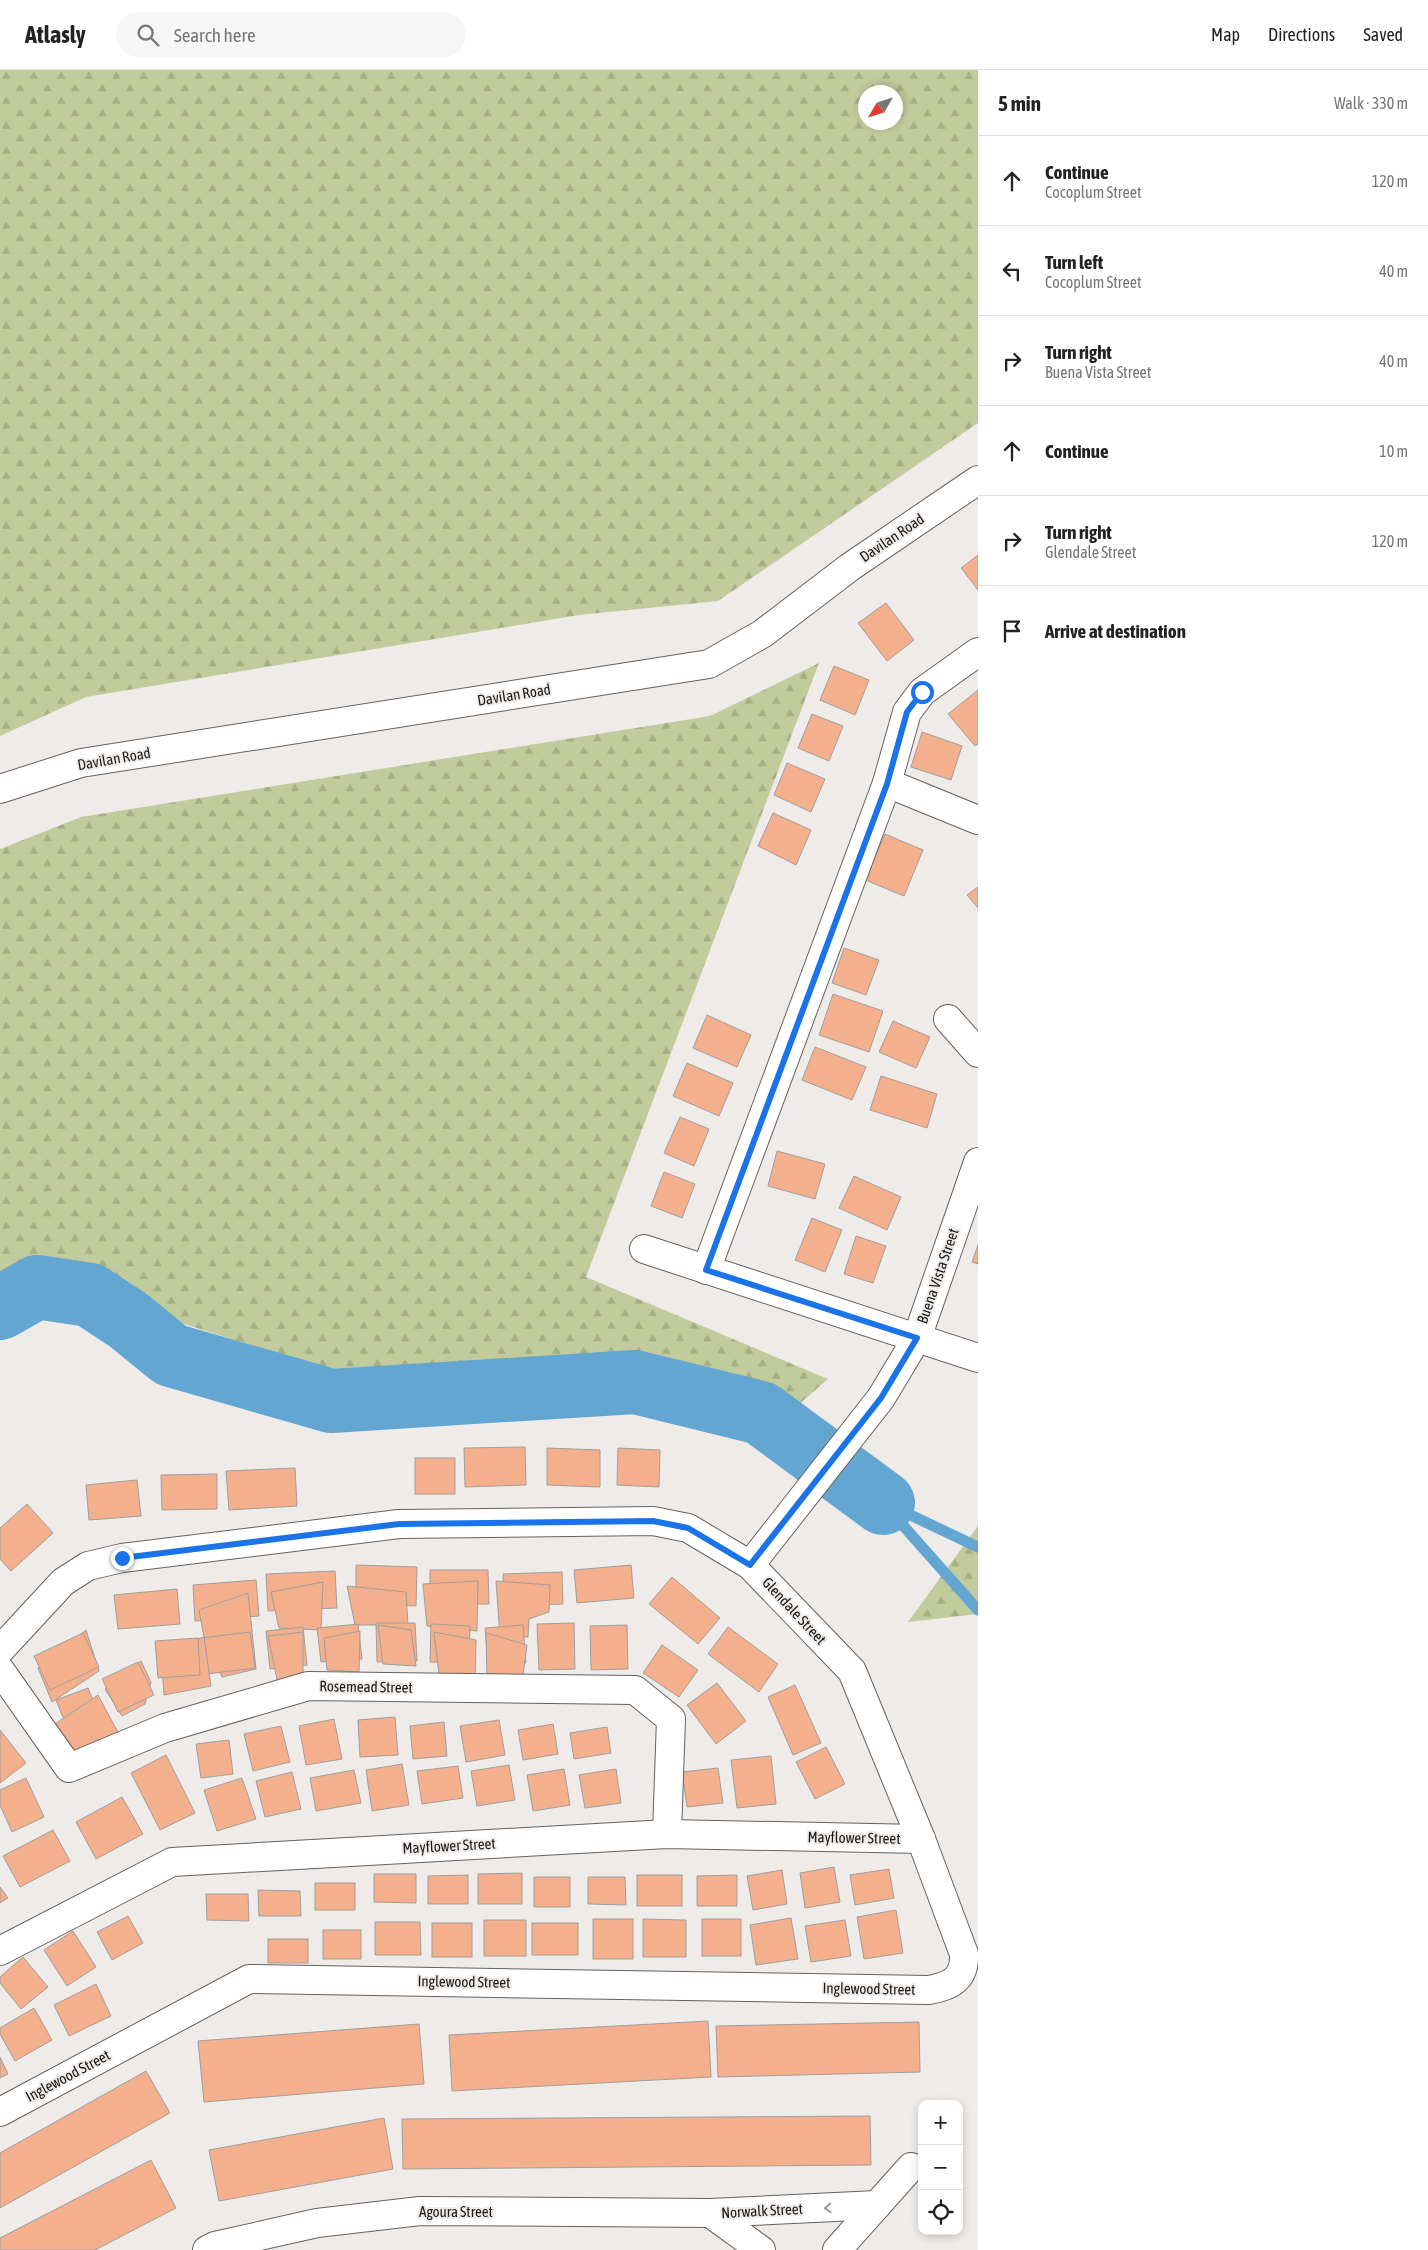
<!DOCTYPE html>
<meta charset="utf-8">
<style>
body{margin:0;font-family:"Asap Condensed",sans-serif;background:#f6f6f6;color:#222}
.controls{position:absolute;right:15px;bottom:15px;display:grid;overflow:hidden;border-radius:10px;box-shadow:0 2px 8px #0003}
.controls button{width:45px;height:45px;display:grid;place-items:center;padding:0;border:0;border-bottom:1px solid #e0e0e0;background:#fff;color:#222;font:25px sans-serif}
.compass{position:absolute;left:858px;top:15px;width:45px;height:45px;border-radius:50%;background:#fff;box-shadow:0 2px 8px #0003;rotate:231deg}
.stop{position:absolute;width:15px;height:15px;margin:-11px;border:4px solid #1a73e8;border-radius:50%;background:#fff}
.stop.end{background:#1a73e8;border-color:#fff;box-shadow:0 1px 5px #0008}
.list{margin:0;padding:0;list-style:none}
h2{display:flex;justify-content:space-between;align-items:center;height:65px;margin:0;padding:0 20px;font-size:21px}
h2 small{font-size:16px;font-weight:400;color:#767676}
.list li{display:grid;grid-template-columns:32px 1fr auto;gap:15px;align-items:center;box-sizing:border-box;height:90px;padding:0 20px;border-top:1px solid #e0e0e0}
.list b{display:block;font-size:19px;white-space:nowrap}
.list p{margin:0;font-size:16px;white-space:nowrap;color:#767676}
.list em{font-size:16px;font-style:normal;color:#767676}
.icon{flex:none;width:28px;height:28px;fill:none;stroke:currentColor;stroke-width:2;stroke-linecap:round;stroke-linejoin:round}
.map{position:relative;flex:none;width:978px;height:2180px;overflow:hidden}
header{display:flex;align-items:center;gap:30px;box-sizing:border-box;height:70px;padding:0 25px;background:#fff;border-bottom:1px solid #e0e0e0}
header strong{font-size:24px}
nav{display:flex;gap:28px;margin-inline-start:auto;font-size:18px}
.search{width:350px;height:45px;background:#f6f6f6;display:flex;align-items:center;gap:12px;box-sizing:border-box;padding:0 18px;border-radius:28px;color:#767676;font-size:19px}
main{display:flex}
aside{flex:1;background:#fff}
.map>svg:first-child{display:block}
</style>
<header>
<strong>Atlasly</strong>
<div class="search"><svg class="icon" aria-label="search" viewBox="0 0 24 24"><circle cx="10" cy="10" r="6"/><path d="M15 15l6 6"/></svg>Search here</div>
<nav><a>Map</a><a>Directions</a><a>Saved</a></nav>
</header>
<main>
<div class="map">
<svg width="978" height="2180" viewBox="0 0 978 2180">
<defs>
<pattern id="forest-firs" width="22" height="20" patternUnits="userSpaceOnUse" patternTransform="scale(1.25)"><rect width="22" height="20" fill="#c2cb9c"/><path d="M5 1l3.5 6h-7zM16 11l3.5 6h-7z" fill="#a6ae86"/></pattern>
</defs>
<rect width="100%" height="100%" fill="#efebe9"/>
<g fill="url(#forest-firs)" fill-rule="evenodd">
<path d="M 0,0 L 978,0 L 978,353 L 718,531 L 579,545 L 86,627 L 0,666 ZM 866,22 L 896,22 L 896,52 L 866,52 Z"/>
<path d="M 819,593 L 586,1207 L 828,1309 L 788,1344 L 640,1297 L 325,1299 L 181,1253 L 102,1202 L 27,1189 L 0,1214 L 0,779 L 81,747 L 710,646 Z"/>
<path d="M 978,1456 L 978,1544 L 908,1552 Z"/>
</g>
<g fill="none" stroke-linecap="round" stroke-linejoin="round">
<g stroke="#63a6d1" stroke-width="11">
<path d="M 883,1433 L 978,1540"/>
<path d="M 887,1434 L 978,1477"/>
</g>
<path stroke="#63a6d1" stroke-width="64" d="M 0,1238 L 37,1217 L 90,1225 L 128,1250 L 171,1285 L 331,1331 L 635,1312 L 761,1343 L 883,1433"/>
</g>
<g fill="#f4af8d" stroke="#a29e9c">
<path d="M 978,485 L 978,520 L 961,498 Z"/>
<path d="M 886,533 L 914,570 L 887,591 L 858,553 Z"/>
<path d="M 834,596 L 869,610 L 855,645 L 820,630 Z"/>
<path d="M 978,620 L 978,674 L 975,676 L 948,644 Z"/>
<path d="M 812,644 L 843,656 L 829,691 L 798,678 Z"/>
<path d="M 922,662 L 962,676 L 951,710 L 911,697 Z"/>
<path d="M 787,693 L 825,709 L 811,742 L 774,725 Z"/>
<path d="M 773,743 L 811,760 L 796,795 L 758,776 Z"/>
<path d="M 885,764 L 923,780 L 904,826 L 865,810 Z"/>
<path d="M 978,817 L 978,838 L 967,825 Z"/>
<path d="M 844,878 L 879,890 L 866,925 L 832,913 Z"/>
<path d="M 833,924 L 883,941 L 869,982 L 819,965 Z"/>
<path d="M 707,945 L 751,965 L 737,997 L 693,978 Z"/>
<path d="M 893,951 L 930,967 L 916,998 L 879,982 Z"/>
<path d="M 815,977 L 866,997 L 852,1030 L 802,1010 Z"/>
<path d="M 687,993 L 733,1013 L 719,1046 L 673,1026 Z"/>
<path d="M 881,1006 L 937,1024 L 927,1058 L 870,1040 Z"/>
<path d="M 680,1047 L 709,1059 L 694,1096 L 664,1083 Z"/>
<path d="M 777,1081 L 825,1094 L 815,1129 L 768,1116 Z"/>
<path d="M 664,1102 L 695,1114 L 682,1148 L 651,1136 Z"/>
<path d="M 854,1106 L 901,1127 L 887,1160 L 839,1138 Z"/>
<path d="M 812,1148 L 842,1160 L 825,1202 L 795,1190 Z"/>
<path d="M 856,1166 L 886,1176 L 873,1213 L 844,1204 Z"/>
<path d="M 978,1175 L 978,1194 L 972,1192 Z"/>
<path d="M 525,1377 L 526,1415 L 465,1417 L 464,1378 Z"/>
<path d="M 547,1378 L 600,1380 L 600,1417 L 547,1415 Z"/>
<path d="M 618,1378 L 660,1380 L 659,1417 L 617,1415 Z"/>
<rect x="415" y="1388" width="40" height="36"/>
<path d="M 295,1398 L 297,1436 L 229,1440 L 226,1401 Z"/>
<path d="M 217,1404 L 217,1439 L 162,1440 L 161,1405 Z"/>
<path d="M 137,1410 L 141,1446 L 89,1450 L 86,1415 Z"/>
<path d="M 27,1434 L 53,1463 L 11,1501 L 0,1489 L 0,1458 Z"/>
<path d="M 356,1495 L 417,1497 L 416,1536 L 356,1534 Z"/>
<path d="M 631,1495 L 634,1528 L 577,1533 L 574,1500 Z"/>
<path d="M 430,1500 L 488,1500 L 489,1534 L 430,1534 Z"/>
<path d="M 335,1501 L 337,1538 L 268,1541 L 266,1504 Z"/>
<path d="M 562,1502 L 563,1534 L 504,1536 L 503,1504 Z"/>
<path d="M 672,1507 L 720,1548 L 698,1574 L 649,1534 Z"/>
<path d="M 256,1510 L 259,1546 L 195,1551 L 193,1515 Z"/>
<path d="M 478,1511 L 477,1561 L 427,1556 L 423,1514 Z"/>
<path d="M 496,1511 L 550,1515 L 549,1542 L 529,1549 L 528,1567 L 500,1567 Z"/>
<path d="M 323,1512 L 321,1560 L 279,1558 L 271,1522 Z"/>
<path d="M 347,1516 L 406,1522 L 408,1555 L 355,1555 Z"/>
<path d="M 177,1519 L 180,1554 L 118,1559 L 114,1525 Z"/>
<path d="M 248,1523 L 256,1599 L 222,1607 L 204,1567 L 199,1540 Z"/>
<path d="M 376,1553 L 415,1553 L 417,1591 L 377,1592 Z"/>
<path d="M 574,1553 L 575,1599 L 539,1600 L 537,1554 Z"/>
<path d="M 358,1554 L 362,1589 L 321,1592 L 317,1558 Z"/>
<path d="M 431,1554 L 470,1556 L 469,1593 L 430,1592 Z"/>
<path d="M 378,1555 L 411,1560 L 416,1596 L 383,1594 Z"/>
<path d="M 523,1555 L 526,1593 L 488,1596 L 485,1558 Z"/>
<path d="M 627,1555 L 628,1599 L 591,1600 L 590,1556 Z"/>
<path d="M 303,1557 L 307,1595 L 270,1599 L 266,1561 Z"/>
<path d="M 728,1557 L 778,1594 L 759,1622 L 708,1584 Z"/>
<path d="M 86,1560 L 99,1601 L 52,1632 L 38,1598 Z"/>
<path d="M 360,1561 L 359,1602 L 327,1600 L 324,1568 Z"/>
<path d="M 250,1562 L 255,1598 L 207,1604 L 202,1568 Z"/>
<path d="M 303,1562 L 303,1610 L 278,1614 L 268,1566 Z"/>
<path d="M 434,1562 L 476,1570 L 475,1614 L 439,1604 Z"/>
<path d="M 83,1563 L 99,1597 L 50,1620 L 34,1586 Z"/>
<path d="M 486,1563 L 527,1575 L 521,1619 L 487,1610 Z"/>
<path d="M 204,1567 L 211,1616 L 164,1625 L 161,1580 Z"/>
<path d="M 198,1568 L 200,1605 L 158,1608 L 155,1571 Z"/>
<path d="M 662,1575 L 698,1600 L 679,1627 L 643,1603 Z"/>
<path d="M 141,1591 L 151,1612 L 145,1634 L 122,1646 L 105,1619 Z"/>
<path d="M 138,1592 L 154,1625 L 118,1642 L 102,1609 Z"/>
<path d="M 717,1613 L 746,1651 L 716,1674 L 687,1635 Z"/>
<path d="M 795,1615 L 821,1673 L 793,1685 L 768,1627 Z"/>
<path d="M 88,1618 L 102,1653 L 70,1665 L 56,1630 Z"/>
<path d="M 98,1625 L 120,1666 L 76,1689 L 55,1654 Z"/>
<path d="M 395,1647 L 398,1685 L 360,1687 L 358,1650 Z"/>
<path d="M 334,1649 L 342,1689 L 306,1695 L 299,1656 Z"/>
<path d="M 499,1650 L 505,1685 L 466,1692 L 460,1656 Z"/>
<path d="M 444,1652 L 447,1686 L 413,1689 L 410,1656 Z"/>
<path d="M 553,1654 L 558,1684 L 523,1690 L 518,1660 Z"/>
<path d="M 281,1656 L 290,1692 L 253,1701 L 244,1664 Z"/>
<path d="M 607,1657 L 611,1683 L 574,1689 L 570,1663 Z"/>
<path d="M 0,1660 L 26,1693 L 0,1713 Z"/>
<path d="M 229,1670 L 233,1704 L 201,1708 L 196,1674 Z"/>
<path d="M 826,1677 L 845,1714 L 815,1729 L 796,1692 Z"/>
<path d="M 166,1685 L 195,1743 L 160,1760 L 131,1703 Z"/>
<path d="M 771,1686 L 776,1734 L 737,1738 L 731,1690 Z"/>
<path d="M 402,1694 L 409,1735 L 372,1741 L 366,1700 Z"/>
<path d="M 509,1695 L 515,1730 L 477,1736 L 471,1701 Z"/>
<path d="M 458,1696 L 463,1728 L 422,1734 L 417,1701 Z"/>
<path d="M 718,1698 L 723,1733 L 687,1737 L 682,1702 Z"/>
<path d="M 564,1699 L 570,1735 L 533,1741 L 527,1705 Z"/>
<path d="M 616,1699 L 621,1733 L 585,1738 L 579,1705 Z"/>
<path d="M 354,1700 L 361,1733 L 316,1741 L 310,1708 Z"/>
<path d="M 292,1702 L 301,1739 L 265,1747 L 256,1711 Z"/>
<path d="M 26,1708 L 44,1747 L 12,1762 L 0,1735 L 0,1720 Z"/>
<path d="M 242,1708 L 256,1749 L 217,1761 L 204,1720 Z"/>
<path d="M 122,1727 L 143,1764 L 96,1789 L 76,1752 Z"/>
<path d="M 53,1760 L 70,1791 L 20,1817 L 3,1786 Z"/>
<path d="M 834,1797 L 840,1832 L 805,1838 L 800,1803 Z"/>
<path d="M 889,1799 L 894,1828 L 855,1835 L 850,1805 Z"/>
<path d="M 782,1800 L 787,1834 L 753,1840 L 747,1806 Z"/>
<path d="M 522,1803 L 522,1834 L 478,1834 L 478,1804 Z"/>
<path d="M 374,1804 L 416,1804 L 416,1833 L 374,1832 Z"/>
<path d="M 468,1805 L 468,1834 L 428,1834 L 428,1806 Z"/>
<rect x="637" y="1805" width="45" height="31"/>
<path d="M 737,1805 L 737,1836 L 697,1836 L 697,1806 Z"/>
<rect x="534" y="1807" width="36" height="30"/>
<path d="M 588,1807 L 625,1807 L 626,1835 L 588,1834 Z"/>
<rect x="315" y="1813" width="40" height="27"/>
<path d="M 0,1817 L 8,1828 L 0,1833 Z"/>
<path d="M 258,1820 L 300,1821 L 301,1846 L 259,1846 Z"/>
<path d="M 206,1824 L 248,1824 L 249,1851 L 207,1850 Z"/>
<path d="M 896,1840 L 903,1883 L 864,1889 L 857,1847 Z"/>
<path d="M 128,1846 L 143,1873 L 112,1890 L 97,1862 Z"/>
<path d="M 791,1848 L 798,1889 L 756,1895 L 750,1855 Z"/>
<rect x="593" y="1849" width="40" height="40"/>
<path d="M 643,1849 L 686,1850 L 686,1887 L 643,1887 Z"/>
<rect x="702" y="1849" width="39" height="37"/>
<rect x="484" y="1850" width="42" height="36"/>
<path d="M 845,1850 L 851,1886 L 811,1892 L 805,1856 Z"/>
<path d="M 375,1852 L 420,1852 L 421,1885 L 375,1885 Z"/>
<rect x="432" y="1853" width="40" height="34"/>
<rect x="532" y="1853" width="46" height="32"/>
<rect x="323" y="1860" width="38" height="29"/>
<path d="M 73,1861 L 96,1897 L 67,1916 L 44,1880 Z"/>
<rect x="268" y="1869" width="40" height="24"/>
<path d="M 23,1887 L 48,1917 L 21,1939 L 0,1913 L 0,1907 Z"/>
<path d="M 96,1914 L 111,1946 L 69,1966 L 54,1935 Z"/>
<path d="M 34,1938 L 52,1970 L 15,1991 L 0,1964 L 0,1958 Z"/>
<path d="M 708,1951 L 711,2007 L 452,2021 L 449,1965 Z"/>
<path d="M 919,1952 L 920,2002 L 718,2007 L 716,1956 Z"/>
<path d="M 419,1954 L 424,2014 L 204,2032 L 198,1971 Z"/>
<path d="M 0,1987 L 8,2004 L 0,2008 Z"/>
<path d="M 146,2001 L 170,2043 L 0,2138 L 0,2083 Z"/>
<path d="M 870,2046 L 871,2095 L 403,2099 L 402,2049 Z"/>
<path d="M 384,2048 L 393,2099 L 219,2131 L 209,2080 Z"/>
<path d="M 151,2090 L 176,2138 L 95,2180 L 0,2180 L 0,2168 Z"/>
</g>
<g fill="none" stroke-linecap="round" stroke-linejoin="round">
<defs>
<g id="minor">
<path d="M 887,713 L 978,750"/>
<path d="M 948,949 L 978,983"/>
<path d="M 644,1179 L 978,1288"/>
<path d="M 706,1200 L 887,713 L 907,642 L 922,622 L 978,582"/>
<path d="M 750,1495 L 881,1328 L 917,1268 L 978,1092"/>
<path d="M 0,1580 L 63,1512 L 88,1496 L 122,1488 L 399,1454 L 653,1451 L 688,1458 L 750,1495 L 852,1601 L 921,1769 L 964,1884 C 965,1909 951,1916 929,1920 L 249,1909 L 0,2042"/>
<path d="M 0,1600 L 69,1698 L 165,1658 L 308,1616 L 635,1620 L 671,1649 L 667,1764"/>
<path d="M 0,1881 L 172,1792 L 667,1764 L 921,1769"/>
<path d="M 710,2143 L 761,2180"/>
<path d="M 207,2180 L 215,2176 L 317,2153 L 420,2141 L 710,2143 L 877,2135"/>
<path d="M 837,2180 L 911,2097"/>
</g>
<path id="secondary" d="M 0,719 L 81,693 L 709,594 L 762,564 L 850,497 L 978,410"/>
</defs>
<use href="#minor" stroke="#656260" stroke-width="30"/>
<use href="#secondary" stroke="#656260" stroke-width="30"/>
<use href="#minor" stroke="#fff" stroke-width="28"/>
<use href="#secondary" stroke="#fff" stroke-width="28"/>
</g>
<defs><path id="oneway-chevron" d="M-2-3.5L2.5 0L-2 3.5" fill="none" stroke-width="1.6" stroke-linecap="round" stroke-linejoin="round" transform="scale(1.25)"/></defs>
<use stroke="#989898" href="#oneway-chevron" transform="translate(828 2138) rotate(177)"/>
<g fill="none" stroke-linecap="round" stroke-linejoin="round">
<path stroke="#1a73e8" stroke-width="6" d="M 122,1488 L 399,1454 L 653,1451 L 688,1458 L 750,1495 L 881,1328 L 917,1268 L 706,1200 L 887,714 L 907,642 L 922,622"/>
</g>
<g text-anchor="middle" stroke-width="4" stroke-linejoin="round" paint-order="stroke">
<g font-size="15" fill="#1b1a19" stroke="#efebe9">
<text transform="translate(892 468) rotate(-34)" y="5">Davilan Road</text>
<text transform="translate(514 625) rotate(-9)" y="5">Davilan Road</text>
<text transform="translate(114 689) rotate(-10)" y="5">Davilan Road</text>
<text transform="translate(938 1206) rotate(-71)" y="5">Buena Vista Street</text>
<text transform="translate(794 1541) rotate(47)" y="5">Glendale Street</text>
<text transform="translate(366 1617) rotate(1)" y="5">Rosemead Street</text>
<text transform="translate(854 1768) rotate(1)" y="5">Mayflower Street</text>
<text transform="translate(449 1776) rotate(-3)" y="5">Mayflower Street</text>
<text transform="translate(464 1912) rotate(1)" y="5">Inglewood Street</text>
<text transform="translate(869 1919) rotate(1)" y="5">Inglewood Street</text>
<text transform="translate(68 2006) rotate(-28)" y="5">Inglewood Street</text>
<text transform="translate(762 2141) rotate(-3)" y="5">Norwalk Street</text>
<text x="456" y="2147">Agoura Street</text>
</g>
</g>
</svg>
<div class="controls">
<button>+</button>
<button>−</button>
<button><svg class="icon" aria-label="locate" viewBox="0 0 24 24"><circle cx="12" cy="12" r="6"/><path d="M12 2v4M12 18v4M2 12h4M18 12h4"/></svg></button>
</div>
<svg class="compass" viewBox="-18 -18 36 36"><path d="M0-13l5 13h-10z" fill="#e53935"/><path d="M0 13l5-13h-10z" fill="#767676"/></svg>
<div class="stop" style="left:922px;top:622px"></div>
<div class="stop end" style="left:122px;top:1488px"></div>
</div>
<aside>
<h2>5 min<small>Walk · 330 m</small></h2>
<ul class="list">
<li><svg class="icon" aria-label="ahead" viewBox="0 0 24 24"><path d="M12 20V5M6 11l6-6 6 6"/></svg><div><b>Continue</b><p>Cocoplum Street</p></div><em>120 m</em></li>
<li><svg class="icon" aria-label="left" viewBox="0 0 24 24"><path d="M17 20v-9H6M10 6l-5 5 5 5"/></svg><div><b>Turn left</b><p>Cocoplum Street</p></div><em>40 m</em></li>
<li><svg class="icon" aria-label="right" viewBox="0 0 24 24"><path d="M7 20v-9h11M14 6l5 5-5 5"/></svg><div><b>Turn right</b><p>Buena Vista Street</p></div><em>40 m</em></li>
<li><svg class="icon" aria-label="ahead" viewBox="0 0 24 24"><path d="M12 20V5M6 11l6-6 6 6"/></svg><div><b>Continue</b></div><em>10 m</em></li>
<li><svg class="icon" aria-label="right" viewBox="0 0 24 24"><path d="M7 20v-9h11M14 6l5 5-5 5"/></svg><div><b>Turn right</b><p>Glendale Street</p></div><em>120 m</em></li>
<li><svg class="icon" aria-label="arrive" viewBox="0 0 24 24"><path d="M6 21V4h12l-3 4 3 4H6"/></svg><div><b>Arrive at destination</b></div></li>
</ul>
</aside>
</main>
